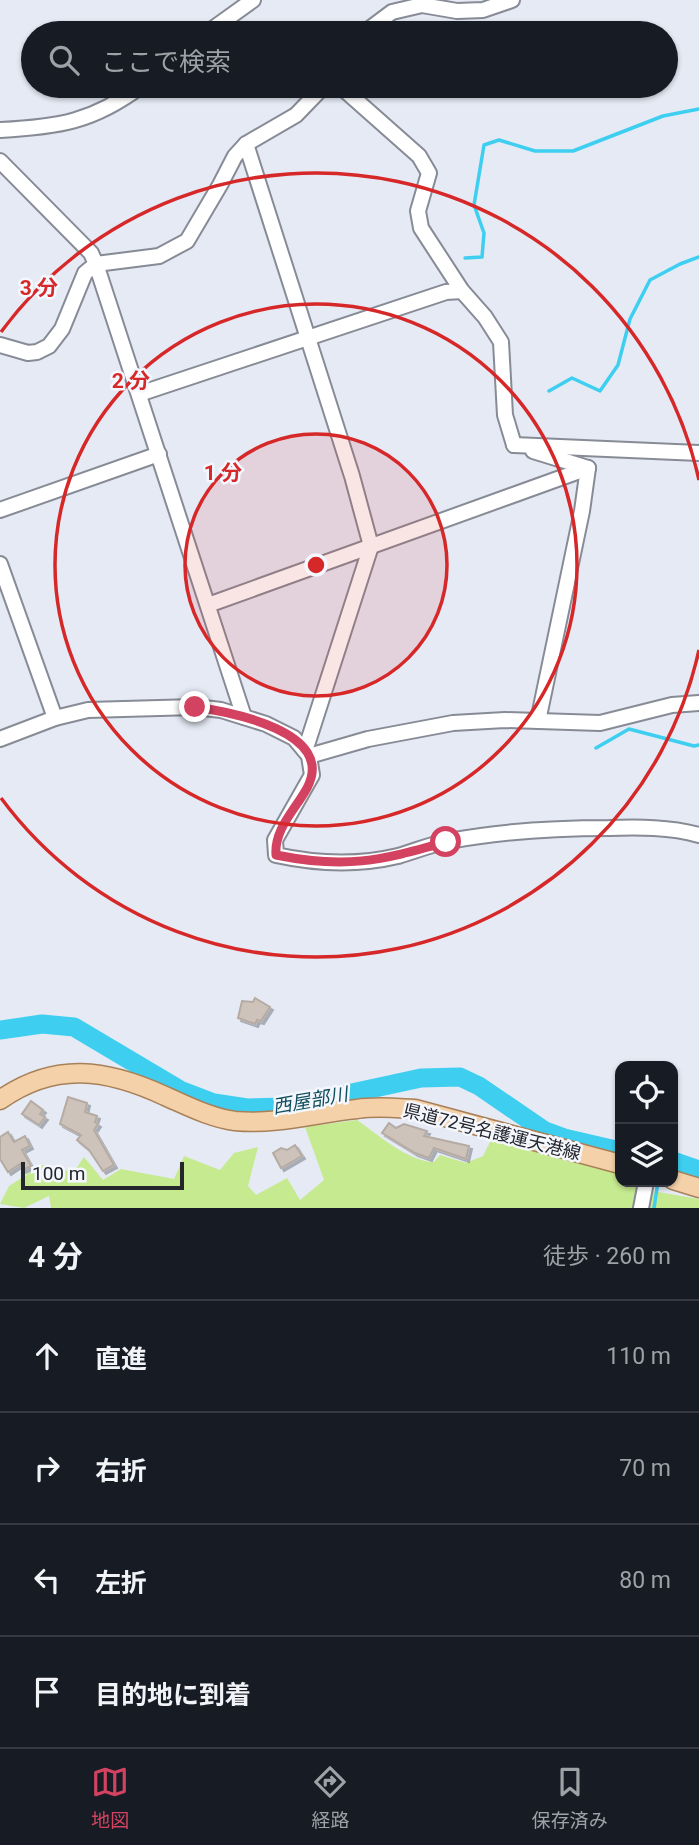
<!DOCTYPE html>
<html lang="ja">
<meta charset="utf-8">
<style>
body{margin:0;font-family:Roboto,"Noto Sans JP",sans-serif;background:#20242c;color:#f1f3f6}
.controls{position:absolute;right:21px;bottom:21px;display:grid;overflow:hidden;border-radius:14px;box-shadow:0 2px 5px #0004}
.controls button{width:63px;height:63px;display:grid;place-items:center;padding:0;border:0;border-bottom:2px solid #363941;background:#171b24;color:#f1f3f6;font:35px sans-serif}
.scale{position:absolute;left:21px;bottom:18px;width:163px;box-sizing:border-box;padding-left:7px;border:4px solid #25262b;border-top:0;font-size:19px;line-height:24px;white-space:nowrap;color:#25262b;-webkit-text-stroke:5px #f4f7fe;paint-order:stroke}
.stop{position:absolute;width:21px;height:21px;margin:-16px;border:5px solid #d34361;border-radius:50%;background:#fff}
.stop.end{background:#d34361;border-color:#fff;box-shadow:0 2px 7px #0008}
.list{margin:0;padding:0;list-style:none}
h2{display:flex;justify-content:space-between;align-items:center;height:91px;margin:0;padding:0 28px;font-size:30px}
h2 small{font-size:23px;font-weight:400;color:#9ea1a6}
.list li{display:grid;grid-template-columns:46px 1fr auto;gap:21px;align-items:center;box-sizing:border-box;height:112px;padding:0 28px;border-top:2px solid #363941}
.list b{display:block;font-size:26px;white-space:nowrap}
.list em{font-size:23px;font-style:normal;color:#9ea1a6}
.icon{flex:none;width:38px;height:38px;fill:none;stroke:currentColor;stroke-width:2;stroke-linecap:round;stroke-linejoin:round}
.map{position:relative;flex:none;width:699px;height:1208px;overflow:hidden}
.search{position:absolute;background:#171b24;box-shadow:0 2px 5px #0004;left:21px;right:21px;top:21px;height:77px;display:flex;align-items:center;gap:18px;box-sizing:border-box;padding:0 24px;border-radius:38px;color:#9ea1a6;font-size:26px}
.sheet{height:539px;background:#171b24}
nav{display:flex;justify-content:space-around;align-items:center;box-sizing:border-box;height:98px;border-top:2px solid #363941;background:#171b24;font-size:19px;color:#9ea1a6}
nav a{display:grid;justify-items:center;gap:4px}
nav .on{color:#d34361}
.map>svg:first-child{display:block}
</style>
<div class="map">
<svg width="699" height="1208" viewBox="0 0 699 1208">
<defs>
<filter id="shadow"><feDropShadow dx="3" dy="3" stdDeviation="0" flood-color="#0004"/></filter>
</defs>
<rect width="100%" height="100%" fill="#e5eaf5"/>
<g fill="#c6ea90">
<path d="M 357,1120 C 377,1134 409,1162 434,1162 L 440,1155 L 466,1163 L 483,1156 L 491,1140 L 620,1171 L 620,1182 L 639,1182 L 634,1208 L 51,1208 L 49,1196 L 24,1208 L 0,1204 L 9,1186 L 42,1165 L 74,1172 L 84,1157 L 103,1180 L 121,1169 L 174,1179 L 184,1156 L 220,1170 L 234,1153 L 258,1147 L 248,1186 L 256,1195 L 287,1178 L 300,1200 L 324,1180 L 305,1127 Z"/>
<path d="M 652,1191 L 699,1199 L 699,1208 L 649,1208 Z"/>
</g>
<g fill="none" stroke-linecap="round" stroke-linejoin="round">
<g stroke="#3ecff0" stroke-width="3.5">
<path d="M 465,258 L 482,257 L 484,233 L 474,205 L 484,145 L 499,140 L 535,151 L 573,151 L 663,116 L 699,109"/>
<path d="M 549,391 L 572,378 L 600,391 L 618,365 L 630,319 L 650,280 L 680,264 L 699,257"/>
<path d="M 596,748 L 629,729 L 694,746 L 699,745"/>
<path d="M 654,1208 L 658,1182"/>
</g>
<g stroke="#3ecff0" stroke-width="19">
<path d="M 0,1030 L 42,1024 L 74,1027 L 180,1090 L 214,1103 L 247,1108 L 287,1107 L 421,1078 L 460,1077 L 479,1086 L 545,1131 L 564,1138 L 620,1151"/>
<path d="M 673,1161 L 699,1170"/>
</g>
</g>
<g fill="#cdc3bb" stroke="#b5aba3" stroke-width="2" filter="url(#shadow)">
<path d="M 255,998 L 270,1007 L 261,1021 L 257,1020 L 255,1024 L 238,1018 L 242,1001 L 253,1002 Z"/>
<path d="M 68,1097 L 87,1103 L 85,1112 L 97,1116 L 95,1122 L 98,1124 L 94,1130 L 114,1165 L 103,1171 L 89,1150 L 77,1140 L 81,1135 L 60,1124 Z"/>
<path d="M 31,1101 L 43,1110 L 40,1114 L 45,1117 L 39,1125 L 22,1114 Z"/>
<path d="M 389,1123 L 396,1128 L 404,1124 L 427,1131 L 424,1136 L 469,1146 L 466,1159 L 434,1148 L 429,1158 L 415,1153 L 382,1133 Z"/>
<path d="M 8,1132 L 14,1142 L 25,1136 L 30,1146 L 22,1150 L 31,1166 L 23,1170 L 20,1164 L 8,1172 L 0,1159 L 0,1137 Z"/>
<path d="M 295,1145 L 302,1156 L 281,1168 L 273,1153 L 281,1148 L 287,1150 Z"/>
</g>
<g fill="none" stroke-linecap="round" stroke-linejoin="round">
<defs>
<g id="minor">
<path d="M 207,33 L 253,0"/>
<path d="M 364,33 L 392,12 L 422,5 L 457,11 L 483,10 L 512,0"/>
<path d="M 340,86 L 419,156 L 429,173 L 418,211 L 421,228 L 462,291 L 485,317 L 501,342 L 505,415 L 514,445"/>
<path d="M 0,130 C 58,127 93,122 141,86"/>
<path d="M 246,144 L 352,476 L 371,546 L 305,751"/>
<path d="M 0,161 L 91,253 L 96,264 L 244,717"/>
<path d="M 0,345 L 28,353 L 37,352 L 49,346 L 62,329 L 85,273 L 96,264 L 159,256 L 187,241 L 220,185 L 235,156 L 246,144 L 296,115 L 324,86"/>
<path d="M 139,394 L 446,292 L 462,291"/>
<path d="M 514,445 L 699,453"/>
<path d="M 533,451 L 588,468"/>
<path d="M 0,510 L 159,454"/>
<path d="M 0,564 L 55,718"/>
<path d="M 208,605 L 588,468"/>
<path d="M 538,721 L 582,511 L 588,468"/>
<path d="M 0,739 L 55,718 L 88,710 L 195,707 L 221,710 L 266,724 L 294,738 L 305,751 L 309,756 L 312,775 L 275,840 L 276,855 C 317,864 356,866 398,856 C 415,851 432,844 449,841 C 502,831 555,828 609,828 C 639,827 670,827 699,835"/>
<path d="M 309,756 L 368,739 L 453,723 L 505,720 L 600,723 L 672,705 L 699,703"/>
<path d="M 641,1208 L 646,1182"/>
</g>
<g id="major">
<path d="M 0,1100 C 55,1061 107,1069 165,1096 C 188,1106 211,1118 235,1121 C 277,1125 316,1113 357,1109 C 376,1106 395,1108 415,1109 L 620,1164"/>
<path d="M 673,1180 L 699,1188"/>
</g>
</defs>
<use href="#minor" stroke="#878b95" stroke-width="18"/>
<use href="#major" stroke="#a88158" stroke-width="21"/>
<use href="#minor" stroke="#fff" stroke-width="14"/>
<use href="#major" stroke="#f5d1a9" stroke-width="18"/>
</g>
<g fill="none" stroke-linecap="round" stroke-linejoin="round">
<path stroke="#d34361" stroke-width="9" d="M 195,707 C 231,712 337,732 307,788 C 295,810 274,829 276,855 C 345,869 379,861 446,842"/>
</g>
<circle cx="316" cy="565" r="131" fill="#d62828" fill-opacity=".12"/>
<g fill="none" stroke="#d62828" stroke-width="3.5">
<circle cx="316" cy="565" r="131"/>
<circle cx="316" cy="565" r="261"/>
<path d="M699 650A392 392 0 0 1 1 798M1 332A392 392 0 0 1 699 480"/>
</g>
<g text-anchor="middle" stroke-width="5" stroke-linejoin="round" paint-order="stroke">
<g font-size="18" fill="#25262b" stroke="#f4f7fe">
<text transform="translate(492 1132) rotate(14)" y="6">県道72号名護運天港線</text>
</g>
<g font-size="19" font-style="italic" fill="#124e5c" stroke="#f4f7fe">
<text transform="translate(310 1100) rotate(-10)" y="7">西屋部川</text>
</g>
</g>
<circle cx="316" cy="565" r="10" fill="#d62828" stroke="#f4f7fe" stroke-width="3.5"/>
<g font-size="21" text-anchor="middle" font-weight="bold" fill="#d62828" stroke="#f4f7fe" stroke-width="5" stroke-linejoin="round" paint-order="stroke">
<text x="39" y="295">3 分</text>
<text x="131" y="388">2 分</text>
<text x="223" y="480">1 分</text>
</g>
</svg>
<div class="controls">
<button><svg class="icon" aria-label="locate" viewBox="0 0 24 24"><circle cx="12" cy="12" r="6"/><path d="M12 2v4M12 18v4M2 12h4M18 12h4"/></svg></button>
<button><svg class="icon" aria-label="layers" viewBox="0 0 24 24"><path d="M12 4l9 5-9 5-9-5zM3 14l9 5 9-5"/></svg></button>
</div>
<div class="scale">100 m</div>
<div class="stop" style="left:446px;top:842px"></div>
<div class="stop end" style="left:195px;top:707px"></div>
<div class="search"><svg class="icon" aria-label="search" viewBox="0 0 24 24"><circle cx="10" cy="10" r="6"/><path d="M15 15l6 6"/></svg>ここで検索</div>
</div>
<section class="sheet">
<h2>4 分<small>徒歩 · 260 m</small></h2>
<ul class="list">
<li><svg class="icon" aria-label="ahead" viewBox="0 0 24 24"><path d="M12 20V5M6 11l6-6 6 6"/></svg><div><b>直進</b></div><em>110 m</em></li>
<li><svg class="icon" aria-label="right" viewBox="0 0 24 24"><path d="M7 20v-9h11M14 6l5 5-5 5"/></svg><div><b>右折</b></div><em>70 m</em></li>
<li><svg class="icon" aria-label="left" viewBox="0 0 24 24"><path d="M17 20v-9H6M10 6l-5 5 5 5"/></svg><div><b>左折</b></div><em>80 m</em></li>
<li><svg class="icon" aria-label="arrive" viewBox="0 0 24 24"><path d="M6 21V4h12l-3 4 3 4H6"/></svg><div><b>目的地に到着</b></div></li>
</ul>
</section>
<nav>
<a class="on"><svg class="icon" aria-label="map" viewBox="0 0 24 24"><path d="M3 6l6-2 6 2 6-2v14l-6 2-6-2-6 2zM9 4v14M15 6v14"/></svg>地図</a>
<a><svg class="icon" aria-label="directions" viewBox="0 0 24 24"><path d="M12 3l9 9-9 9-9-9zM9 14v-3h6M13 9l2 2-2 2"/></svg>経路</a>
<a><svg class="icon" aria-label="saved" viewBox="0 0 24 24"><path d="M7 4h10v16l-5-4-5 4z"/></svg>保存済み</a>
</nav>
